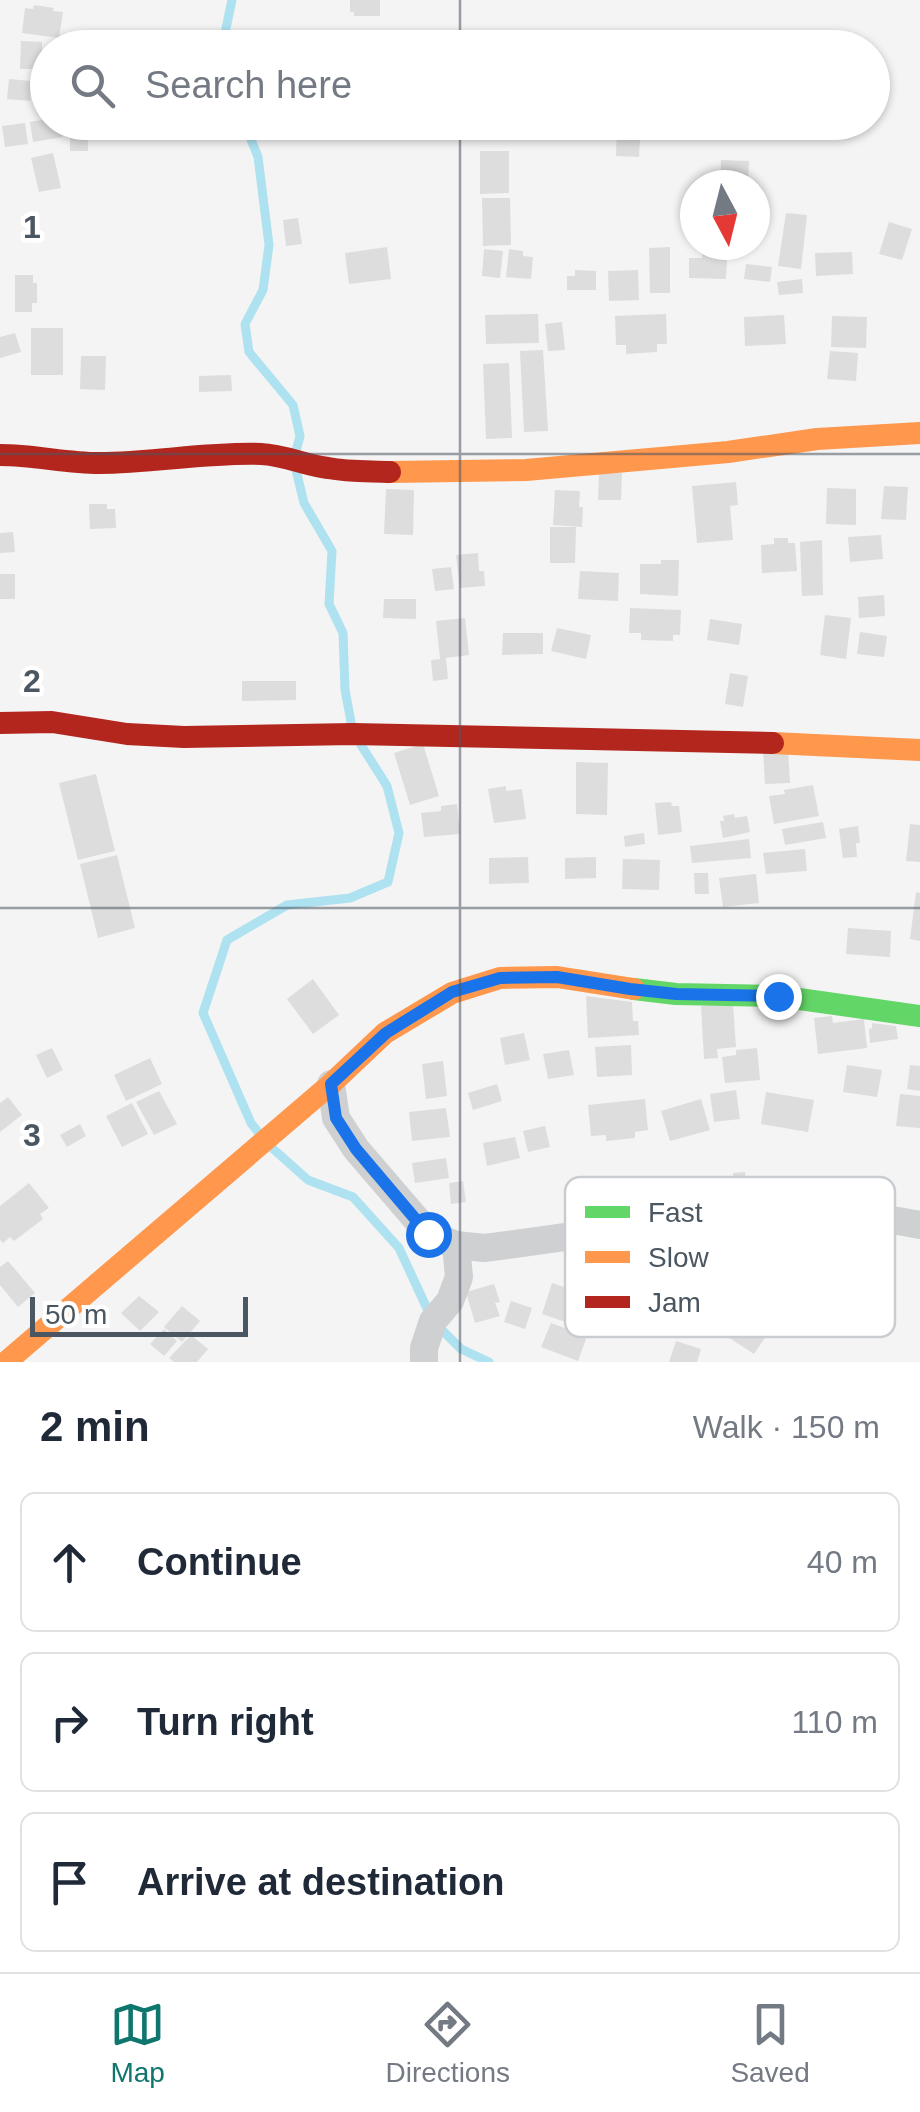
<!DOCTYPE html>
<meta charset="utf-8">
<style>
body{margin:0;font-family:Helvetica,sans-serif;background:#f6f6f7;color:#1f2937}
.compass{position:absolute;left:680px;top:170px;width:90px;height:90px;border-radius:50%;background:#fff;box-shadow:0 2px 8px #0004;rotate:173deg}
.scale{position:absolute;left:30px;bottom:25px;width:218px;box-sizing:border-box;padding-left:10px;border:5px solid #4a5661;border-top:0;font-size:28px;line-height:35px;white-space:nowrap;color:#4a5661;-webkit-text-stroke:8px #fff;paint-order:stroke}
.stop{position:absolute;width:30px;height:30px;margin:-22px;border:8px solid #1a73e8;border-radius:50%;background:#fff}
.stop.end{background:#1a73e8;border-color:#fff;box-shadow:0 2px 10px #0008}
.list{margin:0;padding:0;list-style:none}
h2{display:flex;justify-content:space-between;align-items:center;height:130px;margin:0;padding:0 40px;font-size:42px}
h2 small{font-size:32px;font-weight:400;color:#747a83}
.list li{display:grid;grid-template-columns:65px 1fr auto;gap:30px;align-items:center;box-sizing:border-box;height:140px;margin:0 20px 20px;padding:0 20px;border:2px solid #e0e1e3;border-radius:15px}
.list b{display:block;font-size:38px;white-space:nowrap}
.list em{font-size:32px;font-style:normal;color:#747a83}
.icon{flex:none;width:55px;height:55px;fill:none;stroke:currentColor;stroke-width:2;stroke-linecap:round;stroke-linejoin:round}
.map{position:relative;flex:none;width:920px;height:1362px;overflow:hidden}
.search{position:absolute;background:#fff;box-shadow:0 2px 8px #0004;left:30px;right:30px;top:30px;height:110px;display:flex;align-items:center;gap:25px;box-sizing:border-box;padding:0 35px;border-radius:55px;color:#747a83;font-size:38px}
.sheet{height:610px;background:#fff}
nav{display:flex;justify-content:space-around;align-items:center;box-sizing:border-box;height:140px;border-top:2px solid #e0e1e3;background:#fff;font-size:28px;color:#747a83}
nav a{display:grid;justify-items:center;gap:5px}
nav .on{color:#0f766e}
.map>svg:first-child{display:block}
</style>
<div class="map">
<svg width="920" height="1362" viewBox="0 0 920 1362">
<rect width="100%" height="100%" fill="#f4f4f4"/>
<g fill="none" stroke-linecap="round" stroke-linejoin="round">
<g stroke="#aee2f0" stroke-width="9">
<path d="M 225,48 L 225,33 L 232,0"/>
<path d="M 244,122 L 258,157 L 269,245 L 263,290 L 245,324 L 249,352 L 293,405 L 300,436 L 296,451"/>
<path d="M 296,470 L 304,503 L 332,551 L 329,604 L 343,633 L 345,690 L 352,727"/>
<path d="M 258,1132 L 251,1123 L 203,1013 L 227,940 L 287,905 L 350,898 L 388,882 L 399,833 L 387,786 L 361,745"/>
<path d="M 271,1147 L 308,1180 L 353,1197 L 399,1248 L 430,1315"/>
<path d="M 439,1327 L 461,1349 L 489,1362"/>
</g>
</g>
<g fill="#ddddde">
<path d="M 350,0 L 380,0 L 380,16 L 354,16 L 354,12 L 350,12 Z"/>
<path d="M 34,5 L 54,8 L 53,11 L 63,12 L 59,38 L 22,33 L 25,8 L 33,9 Z"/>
<path d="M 318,37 L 319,48 L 293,48 L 293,39 Z"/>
<path d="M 21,41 L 42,42 L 42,69 L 20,69 Z"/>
<path d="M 9,79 L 31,81 L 30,101 L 7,99 Z"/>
<path d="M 38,84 L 48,85 L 48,102 L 36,102 Z"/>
<path d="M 48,119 L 48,122 L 61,122 L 63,137 L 33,142 L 30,122 Z"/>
<rect x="478" y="122" width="18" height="10"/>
<path d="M 617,122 L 641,122 L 639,157 L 616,156 Z"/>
<path d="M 25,123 L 28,144 L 5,147 L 2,126 Z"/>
<rect x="70" y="123" width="18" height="28"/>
<path d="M 480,151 L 509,151 L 509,193 L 480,194 Z"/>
<path d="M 53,153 L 61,188 L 39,192 L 31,158 Z"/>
<path d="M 721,160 L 749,161 L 748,185 L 720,185 Z"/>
<path d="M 482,198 L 510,198 L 511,245 L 483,246 Z"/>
<path d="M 786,213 L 807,215 L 801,269 L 778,266 Z"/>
<path d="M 298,218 L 302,244 L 286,246 L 283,220 Z"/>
<path d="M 889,222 L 912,229 L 902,260 L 879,254 Z"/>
<path d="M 387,247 L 391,279 L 349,284 L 345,253 Z"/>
<path d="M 670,247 L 670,293 L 650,293 L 649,248 Z"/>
<path d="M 484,249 L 503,251 L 500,278 L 482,276 Z"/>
<path d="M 509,249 L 523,251 L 523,256 L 533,257 L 531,279 L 506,277 Z"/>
<path d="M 852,252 L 853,274 L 816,276 L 815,253 Z"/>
<path d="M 702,253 L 717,253 L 718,258 L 727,259 L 726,279 L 689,278 L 689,258 L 702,258 Z"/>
<path d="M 746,264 L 772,267 L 770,282 L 744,279 Z"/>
<path d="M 575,270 L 596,271 L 596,290 L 567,290 L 567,276 L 575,276 Z"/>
<path d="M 638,270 L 639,300 L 609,301 L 608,271 Z"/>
<path d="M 15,275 L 33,275 L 33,283 L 37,283 L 37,303 L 32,303 L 32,312 L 15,312 Z"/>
<path d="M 802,279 L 803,293 L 779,295 L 777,282 Z"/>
<path d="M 538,314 L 539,343 L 486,344 L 485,315 Z"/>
<path d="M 666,314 L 667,344 L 657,344 L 657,352 L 626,354 L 626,345 L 616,345 L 615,316 Z"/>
<path d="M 784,315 L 786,344 L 745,346 L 744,317 Z"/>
<path d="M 832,316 L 867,317 L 866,348 L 831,347 Z"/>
<path d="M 562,322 L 565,350 L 548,351 L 545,324 Z"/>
<rect x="31" y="328" width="32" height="47"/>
<path d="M 15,333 L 21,352 L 0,358 L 0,337 Z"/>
<path d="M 543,350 L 548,431 L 524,432 L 520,351 Z"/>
<path d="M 830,351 L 858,353 L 856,381 L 827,379 Z"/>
<path d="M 81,356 L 106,356 L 105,390 L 80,389 Z"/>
<path d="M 509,363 L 512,438 L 486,439 L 483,364 Z"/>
<path d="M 231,375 L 232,391 L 199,392 L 199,376 Z"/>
<path d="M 599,472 L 622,473 L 621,500 L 598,500 Z"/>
<path d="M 736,482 L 738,505 L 730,506 L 733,540 L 697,543 L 692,486 Z"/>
<path d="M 884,486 L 908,487 L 906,520 L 881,519 Z"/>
<path d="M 827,488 L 856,489 L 856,525 L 826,524 Z"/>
<path d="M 386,489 L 414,490 L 413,535 L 384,534 Z"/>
<path d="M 555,490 L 580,491 L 579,507 L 583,507 L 582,527 L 553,525 Z"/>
<path d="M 89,504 L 107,504 L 107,509 L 115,509 L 116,528 L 90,529 Z"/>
<path d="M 550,527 L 576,527 L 575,563 L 550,563 Z"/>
<path d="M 13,532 L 15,552 L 0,553 L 0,533 Z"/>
<path d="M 881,535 L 883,559 L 850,562 L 848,537 Z"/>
<path d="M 774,538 L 788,538 L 788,543 L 795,543 L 797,571 L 762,573 L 761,545 L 774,544 Z"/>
<path d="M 822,540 L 823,595 L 802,596 L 800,542 Z"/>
<path d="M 478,553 L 479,571 L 484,571 L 485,586 L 460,588 L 456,555 Z"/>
<path d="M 661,560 L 679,560 L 678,596 L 640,594 L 640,564 L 661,564 Z"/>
<path d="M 451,567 L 454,589 L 435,591 L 432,569 Z"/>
<path d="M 580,571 L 619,573 L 618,601 L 578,599 Z"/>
<rect x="0" y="574" width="15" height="25"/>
<path d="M 884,595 L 885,616 L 859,618 L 858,597 Z"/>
<path d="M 384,599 L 416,599 L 416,619 L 383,618 Z"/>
<path d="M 630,608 L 681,610 L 680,635 L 673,635 L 673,641 L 641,640 L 641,633 L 629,633 Z"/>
<path d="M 825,615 L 851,618 L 846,659 L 820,655 Z"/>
<path d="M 465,618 L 469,655 L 446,658 L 448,679 L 433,681 L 431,660 L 440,659 L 436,621 Z"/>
<path d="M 710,619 L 742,624 L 739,645 L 707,640 Z"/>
<path d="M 557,628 L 591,635 L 586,659 L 551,651 Z"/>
<path d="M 860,632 L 887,636 L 884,657 L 857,654 Z"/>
<path d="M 503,633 L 543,633 L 543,654 L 502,655 Z"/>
<path d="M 730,673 L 748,676 L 743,707 L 725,704 Z"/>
<path d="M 242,681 L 296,681 L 296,700 L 242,701 Z"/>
<path d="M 423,744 L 439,796 L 410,805 L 394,753 Z"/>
<path d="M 788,749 L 790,783 L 765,784 L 763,750 Z"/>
<path d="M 576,762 L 608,763 L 607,815 L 576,814 Z"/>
<path d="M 96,774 L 115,851 L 78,860 L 59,783 Z"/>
<path d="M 813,785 L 819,816 L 774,824 L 769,796 L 785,794 L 784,790 Z"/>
<path d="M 506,786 L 506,791 L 522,789 L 526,819 L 494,823 L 488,789 Z"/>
<path d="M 671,802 L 672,806 L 679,806 L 682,832 L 658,835 L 655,803 Z"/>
<path d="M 457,804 L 460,834 L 424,837 L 421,813 L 441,811 L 441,806 Z"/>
<path d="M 734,814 L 735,818 L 747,816 L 750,832 L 723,838 L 720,821 L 724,821 L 723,816 Z"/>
<path d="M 823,822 L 826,838 L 785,845 L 782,829 Z"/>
<path d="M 910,824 L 920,825 L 920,862 L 906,861 Z"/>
<path d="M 858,826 L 860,843 L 856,843 L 857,857 L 843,858 L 839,829 Z"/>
<path d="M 644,833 L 645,844 L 625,847 L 624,836 Z"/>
<path d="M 749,839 L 751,858 L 692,863 L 690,846 Z"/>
<path d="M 805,849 L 807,871 L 766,874 L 763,853 Z"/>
<path d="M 117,855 L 135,928 L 98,938 L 80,864 Z"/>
<path d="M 528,857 L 529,883 L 489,884 L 489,858 Z"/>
<path d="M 596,857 L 596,878 L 565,879 L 565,858 Z"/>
<path d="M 623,859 L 660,860 L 659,890 L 622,889 Z"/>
<path d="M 694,873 L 708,873 L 709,894 L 695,894 Z"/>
<path d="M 756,874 L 759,903 L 723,907 L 719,878 Z"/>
<path d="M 916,892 L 920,893 L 920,941 L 910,939 Z"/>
<path d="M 848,928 L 891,931 L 890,957 L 846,954 Z"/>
<path d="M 313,979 L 339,1015 L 313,1034 L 287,999 Z"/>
<path d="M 586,996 L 632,1002 L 633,1021 L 638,1021 L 639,1035 L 588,1038 Z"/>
<path d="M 733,1004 L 736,1047 L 717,1049 L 718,1058 L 704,1059 L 701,1006 Z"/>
<path d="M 832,1016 L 833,1023 L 864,1019 L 867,1048 L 818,1054 L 814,1018 Z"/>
<path d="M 872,1023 L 896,1026 L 898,1039 L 870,1043 L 869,1029 L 872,1028 Z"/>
<path d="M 524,1033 L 530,1060 L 505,1065 L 500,1038 Z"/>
<path d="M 631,1045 L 632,1075 L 597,1077 L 595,1047 Z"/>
<path d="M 52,1048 L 63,1070 L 47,1078 L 36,1055 Z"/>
<path d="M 757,1048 L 760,1080 L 725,1083 L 722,1057 L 736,1055 L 736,1050 Z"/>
<path d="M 569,1050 L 574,1075 L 548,1079 L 543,1054 Z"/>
<path d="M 150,1058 L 162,1084 L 126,1101 L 114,1075 Z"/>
<path d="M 443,1061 L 447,1096 L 426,1099 L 422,1064 Z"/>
<path d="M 847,1065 L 882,1070 L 877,1097 L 843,1092 Z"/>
<path d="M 910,1065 L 920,1066 L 920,1091 L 907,1089 Z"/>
<path d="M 497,1084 L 502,1101 L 473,1110 L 468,1093 Z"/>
<path d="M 736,1090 L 740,1119 L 714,1122 L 710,1094 Z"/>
<path d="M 159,1091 L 177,1124 L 154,1135 L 136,1102 Z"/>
<path d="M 766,1092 L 814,1100 L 808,1132 L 761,1124 Z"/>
<path d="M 900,1094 L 920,1096 L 920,1128 L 896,1126 Z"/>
<path d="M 8,1097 L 22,1115 L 0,1132 L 0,1103 Z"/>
<path d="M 645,1099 L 648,1130 L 635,1132 L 635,1138 L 606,1141 L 606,1135 L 591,1136 L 588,1105 Z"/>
<path d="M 701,1099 L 710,1130 L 670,1141 L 661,1111 Z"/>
<path d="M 132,1103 L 148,1134 L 122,1147 L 106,1116 Z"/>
<path d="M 446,1108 L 450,1137 L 412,1141 L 409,1112 Z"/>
<path d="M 80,1124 L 86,1136 L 67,1147 L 60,1135 Z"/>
<path d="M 545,1126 L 550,1147 L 528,1152 L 523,1131 Z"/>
<path d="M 515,1137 L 520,1158 L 487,1166 L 483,1143 Z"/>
<path d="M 446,1158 L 449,1178 L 415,1183 L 412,1163 Z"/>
<path d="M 745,1172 L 747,1196 L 735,1197 L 733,1173 Z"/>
<path d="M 463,1181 L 466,1202 L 451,1204 L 449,1183 Z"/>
<path d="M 29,1183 L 49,1208 L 40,1214 L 43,1219 L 14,1241 L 10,1237 L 3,1243 L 0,1240 L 0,1206 Z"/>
<path d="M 8,1261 L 35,1293 L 18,1307 L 0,1285 L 0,1267 Z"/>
<path d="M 552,1283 L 570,1289 L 572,1284 L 592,1291 L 580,1327 L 542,1314 Z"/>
<path d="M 494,1284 L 500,1302 L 495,1303 L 500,1316 L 475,1323 L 466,1292 Z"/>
<path d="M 139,1296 L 159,1312 L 140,1331 L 121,1313 Z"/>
<path d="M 511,1301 L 532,1308 L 525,1329 L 504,1322 Z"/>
<path d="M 182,1306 L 200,1321 L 182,1342 L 164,1327 Z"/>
<path d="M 743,1316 L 755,1324 L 757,1321 L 770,1330 L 754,1354 L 728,1337 Z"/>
<path d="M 551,1323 L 587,1336 L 578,1361 L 541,1347 Z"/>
<path d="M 164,1329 L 177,1341 L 164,1356 L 150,1344 Z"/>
<path d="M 191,1335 L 208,1349 L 197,1362 L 174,1362 L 169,1358 Z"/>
<path d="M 676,1341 L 701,1349 L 697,1362 L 669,1362 Z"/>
</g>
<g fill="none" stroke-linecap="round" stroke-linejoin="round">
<g stroke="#ced0d2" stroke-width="28">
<path d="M 331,1084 L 336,1118 L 356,1149 L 429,1234 L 456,1245 L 484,1248 C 624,1231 780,1196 920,1225"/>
<path d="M 424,1362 L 424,1348 L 433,1321 L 450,1301 L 459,1277 L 456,1245"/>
</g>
<path stroke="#63d668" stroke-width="22" d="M 634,989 L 676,994 L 778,996 L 920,1016"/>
<g stroke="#ff974d" stroke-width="22">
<path d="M 390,472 L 526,470 L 728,452 L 817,439 L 920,433"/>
<path d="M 773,743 L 920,750"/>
<path d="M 6,1362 L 331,1084 L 385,1033 L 452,993 L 500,978 L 557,977 L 634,989"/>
</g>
<g stroke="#b3261e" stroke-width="22">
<path d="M 0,455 C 34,455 66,463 99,463 C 153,463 207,452 261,454 C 284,455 305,465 328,468 C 349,472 369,471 390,472"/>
<path d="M 0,723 L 52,722 L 127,734 L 184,737 L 353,734 L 773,743"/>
</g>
</g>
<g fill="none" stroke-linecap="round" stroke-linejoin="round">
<path stroke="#1a73e8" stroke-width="12" d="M 428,1234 L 356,1149 L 336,1118 L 331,1084 L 386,1033 L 452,992 L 500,978 L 557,977 L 630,989 L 676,994 L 778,996"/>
</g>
<path fill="none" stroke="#4a5661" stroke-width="2.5" stroke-opacity="0.55" d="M 460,0 L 460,48M 460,122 L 460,1362M 0,454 L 920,454M 0,908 L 920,908"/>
<rect x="565" y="1177" width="330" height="160" rx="15" fill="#fff" stroke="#c9ccd0" stroke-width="2.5"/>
<rect x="585" y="1206" width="45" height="12" fill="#63d668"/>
<rect x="585" y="1251" width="45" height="12" fill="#ff974d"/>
<rect x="585" y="1296" width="45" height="12" fill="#b3261e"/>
<g font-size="28" fill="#4a5661">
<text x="648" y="1222">Fast</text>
<text x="648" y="1267">Slow</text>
<text x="648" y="1312">Jam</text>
</g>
<g font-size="32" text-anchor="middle" font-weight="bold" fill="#4a5661" stroke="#fff" stroke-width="9" stroke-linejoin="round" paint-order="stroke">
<text x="32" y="238">1</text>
<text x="32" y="692">2</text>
<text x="32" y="1146">3</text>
</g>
</svg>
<svg class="compass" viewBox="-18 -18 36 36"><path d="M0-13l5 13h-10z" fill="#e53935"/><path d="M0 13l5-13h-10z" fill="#747a83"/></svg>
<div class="scale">50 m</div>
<div class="stop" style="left:428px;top:1234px"></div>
<div class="stop end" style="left:778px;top:996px"></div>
<div class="search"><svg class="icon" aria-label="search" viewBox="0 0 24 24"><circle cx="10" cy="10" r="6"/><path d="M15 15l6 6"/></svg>Search here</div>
</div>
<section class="sheet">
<h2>2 min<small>Walk · 150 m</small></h2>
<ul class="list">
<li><svg class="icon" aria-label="ahead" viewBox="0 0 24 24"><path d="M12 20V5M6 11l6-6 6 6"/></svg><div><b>Continue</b></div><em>40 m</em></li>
<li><svg class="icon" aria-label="right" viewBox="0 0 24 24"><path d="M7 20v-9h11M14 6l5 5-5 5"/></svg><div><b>Turn right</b></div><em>110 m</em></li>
<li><svg class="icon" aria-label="arrive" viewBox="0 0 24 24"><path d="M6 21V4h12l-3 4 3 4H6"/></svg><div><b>Arrive at destination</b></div></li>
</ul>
</section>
<nav>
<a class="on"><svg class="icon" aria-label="map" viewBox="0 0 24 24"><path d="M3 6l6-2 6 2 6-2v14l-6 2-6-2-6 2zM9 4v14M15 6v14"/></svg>Map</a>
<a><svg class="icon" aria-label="directions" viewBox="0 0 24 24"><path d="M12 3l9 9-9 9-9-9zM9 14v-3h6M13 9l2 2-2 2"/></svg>Directions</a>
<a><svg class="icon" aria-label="saved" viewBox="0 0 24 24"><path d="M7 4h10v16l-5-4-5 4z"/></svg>Saved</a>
</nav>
